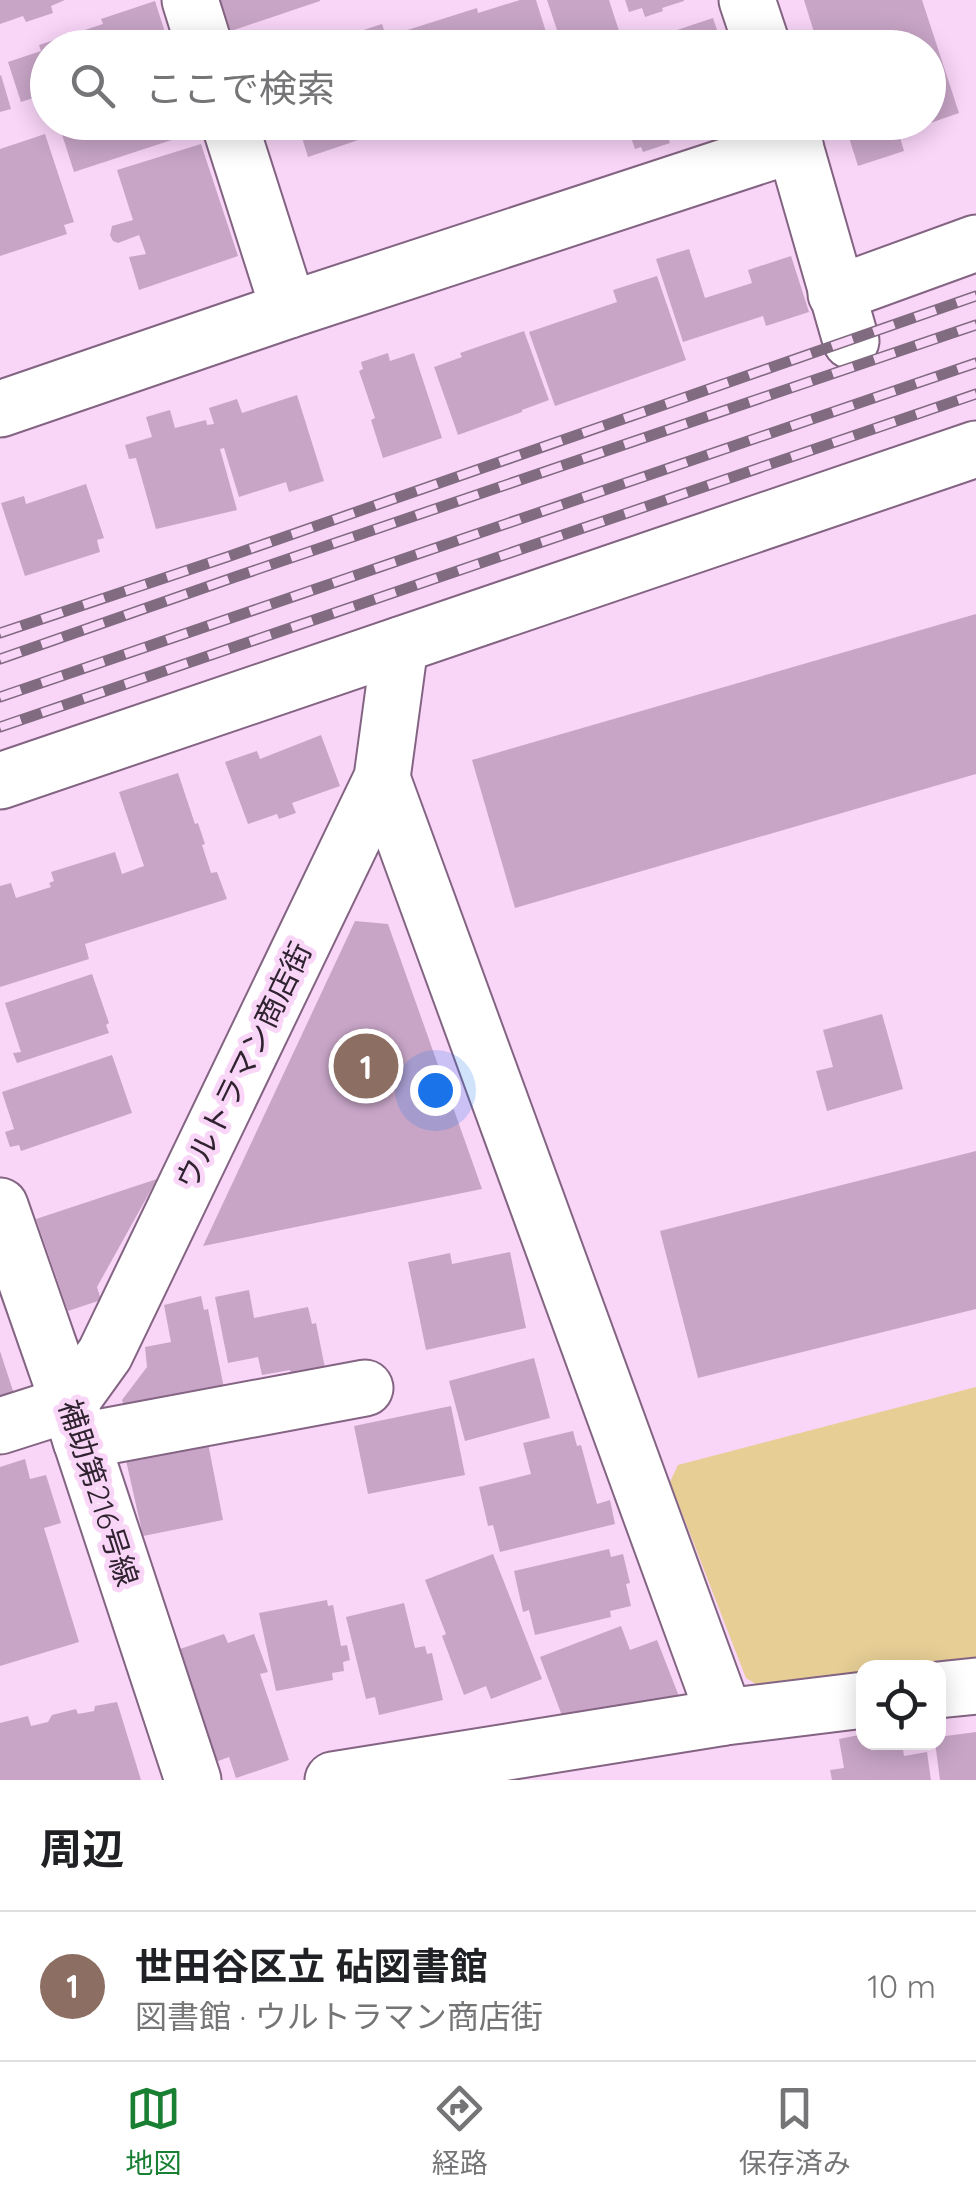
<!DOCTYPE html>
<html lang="ja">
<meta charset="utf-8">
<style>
body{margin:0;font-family:Quicksand,"Noto Sans JP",sans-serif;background:#f6f6f6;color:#202124}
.controls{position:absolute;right:30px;bottom:30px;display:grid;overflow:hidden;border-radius:20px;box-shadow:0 5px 25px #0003}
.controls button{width:90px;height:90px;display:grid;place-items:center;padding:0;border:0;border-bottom:2px solid #e0e0e0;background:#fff;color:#202124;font:50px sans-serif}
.you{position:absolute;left:435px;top:1090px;width:35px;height:35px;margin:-25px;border:8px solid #fff;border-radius:50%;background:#1a73e8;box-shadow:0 0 0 15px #1a73e833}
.badge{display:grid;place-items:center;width:65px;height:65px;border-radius:50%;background:#197f33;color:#fff;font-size:32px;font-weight:700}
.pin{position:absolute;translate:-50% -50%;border:5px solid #fff;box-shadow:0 2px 10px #0006}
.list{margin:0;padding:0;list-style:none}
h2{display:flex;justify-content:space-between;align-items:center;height:130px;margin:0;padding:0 40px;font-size:42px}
h2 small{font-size:32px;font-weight:400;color:#757577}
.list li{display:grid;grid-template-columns:65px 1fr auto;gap:30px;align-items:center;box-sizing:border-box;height:150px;padding:0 40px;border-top:2px solid #e0e0e0}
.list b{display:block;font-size:38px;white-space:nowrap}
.list p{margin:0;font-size:32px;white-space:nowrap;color:#757577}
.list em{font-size:32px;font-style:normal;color:#757577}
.icon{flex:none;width:55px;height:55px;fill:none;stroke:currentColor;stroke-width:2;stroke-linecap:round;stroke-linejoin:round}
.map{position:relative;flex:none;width:976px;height:1780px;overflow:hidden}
.search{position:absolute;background:#fff;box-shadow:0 5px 25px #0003;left:30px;right:30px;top:30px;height:110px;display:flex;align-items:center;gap:25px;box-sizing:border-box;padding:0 35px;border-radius:55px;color:#757577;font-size:38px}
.sheet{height:280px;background:#fff}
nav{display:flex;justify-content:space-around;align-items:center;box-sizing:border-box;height:140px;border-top:2px solid #e0e0e0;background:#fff;font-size:28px;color:#757577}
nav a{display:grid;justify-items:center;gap:5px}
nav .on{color:#197f33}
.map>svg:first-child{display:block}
</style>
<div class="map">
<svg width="976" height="1780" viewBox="0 0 976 1780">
<rect width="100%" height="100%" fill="#f9d5f8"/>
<path fill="#e6ce95" d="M 976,1387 L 976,1668 L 864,1668 L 863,1679 L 764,1689 L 746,1678 L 670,1482 L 678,1465 Z"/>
<g fill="#c8a5c7">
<path d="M 0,0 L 65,0 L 51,6 L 53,13 L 26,22 L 23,16 L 0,24 Z"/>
<path d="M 217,0 L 320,0 L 320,1 L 228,32 Z"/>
<path d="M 520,0 L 536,0 L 551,48 L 406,48 L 401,32 L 477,8 L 478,13 Z"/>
<path d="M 547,0 L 609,0 L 620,34 L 577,48 L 563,48 Z"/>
<path d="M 625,0 L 684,0 L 684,1 L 662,8 L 663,11 L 645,17 L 642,8 L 629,12 Z"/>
<path d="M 804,0 L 922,0 L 959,113 L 899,134 L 904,151 L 858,166 L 844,122 L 928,122 L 928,48 L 819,48 Z"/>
<path d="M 155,1 L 170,48 L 48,48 L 48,93 L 21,102 L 8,62 L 41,51 L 39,45 L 103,24 L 101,19 Z"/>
<path d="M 713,18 L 723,48 L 666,48 L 662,35 Z"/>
<path d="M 382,24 L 390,48 L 331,48 L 330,41 Z"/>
<path d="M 1,75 L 11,109 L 0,112 L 0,76 Z"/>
<path d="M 58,122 L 196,122 L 199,131 L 74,172 Z"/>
<path d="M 297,122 L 409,122 L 409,123 L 308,157 Z"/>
<path d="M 589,122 L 669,122 L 673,135 L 668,137 L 670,143 L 643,152 L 641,147 L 635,149 L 628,129 L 595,139 Z"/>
<path d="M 692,122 L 748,122 L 748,123 L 698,140 Z"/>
<path d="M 45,134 L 74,222 L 64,225 L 67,234 L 0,256 L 0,149 Z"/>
<path d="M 201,144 L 238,256 L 139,290 L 129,257 L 146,254 L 139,235 L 118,243 L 113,241 L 110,235 L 112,226 L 133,220 L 117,170 Z"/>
<path d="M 689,249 L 705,298 L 752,283 L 748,270 L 791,256 L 809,312 L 766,326 L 763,316 L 683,342 L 656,259 Z"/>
<path d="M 657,276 L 686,360 L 555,406 L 529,332 L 617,302 L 613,290 Z"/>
<path d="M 524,331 L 549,400 L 522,410 L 522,412 L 458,435 L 434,367 L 462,357 L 460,353 Z"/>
<path d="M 388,353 L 390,361 L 414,353 L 442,438 L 383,458 L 371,420 L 375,418 L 359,371 L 363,369 L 361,362 Z"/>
<path d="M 297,395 L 324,481 L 289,492 L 286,482 L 239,497 L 224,448 L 220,449 L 237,510 L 156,529 L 136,458 L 129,459 L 125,445 L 152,437 L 146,417 L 170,410 L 175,428 L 206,420 L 207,425 L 214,424 L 209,408 L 237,399 L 242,413 Z"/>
<path d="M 86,484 L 104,538 L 97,540 L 100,552 L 25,576 L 1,503 L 24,496 L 26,504 Z"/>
<path d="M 976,614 L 976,774 L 515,908 L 472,760 Z"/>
<path d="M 321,735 L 340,786 L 292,803 L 296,813 L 279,819 L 277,814 L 248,824 L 225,762 L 257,751 L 260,759 Z"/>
<path d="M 178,773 L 195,824 L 198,823 L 205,844 L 202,845 L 211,873 L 217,872 L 227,899 L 85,944 L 89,959 L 0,987 L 0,886 L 11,883 L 16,898 L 51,887 L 49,883 L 54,881 L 51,872 L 115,852 L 122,874 L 144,866 L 119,792 Z"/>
<path d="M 355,921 L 388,924 L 482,1189 L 203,1246 Z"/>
<path d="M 92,974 L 109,1023 L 106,1025 L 109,1033 L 17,1063 L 13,1053 L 21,1052 L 5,1003 Z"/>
<path d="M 882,1014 L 903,1089 L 827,1111 L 816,1071 L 833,1067 L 823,1030 Z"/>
<path d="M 112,1055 L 132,1113 L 21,1151 L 19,1145 L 10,1147 L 5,1132 L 14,1129 L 2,1092 Z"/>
<path d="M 976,1151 L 976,1309 L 698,1378 L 660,1231 Z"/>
<path d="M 157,1179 L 97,1287 L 101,1300 L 68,1311 L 36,1219 Z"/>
<path d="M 510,1252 L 526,1328 L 426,1350 L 408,1262 L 450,1253 L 452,1264 Z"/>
<path d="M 249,1290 L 254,1318 L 308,1307 L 312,1324 L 316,1323 L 326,1373 L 292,1380 L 290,1370 L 262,1375 L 258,1357 L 228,1363 L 215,1297 Z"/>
<path d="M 201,1296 L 204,1310 L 208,1309 L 226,1398 L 127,1416 L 122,1400 L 147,1367 L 145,1347 L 171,1342 L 164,1305 Z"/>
<path d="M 0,1351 L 14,1394 L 0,1399 Z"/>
<path d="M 534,1358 L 550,1418 L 465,1441 L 449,1381 Z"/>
<path d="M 451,1406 L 465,1475 L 368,1494 L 354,1426 Z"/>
<path d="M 573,1431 L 577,1446 L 581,1445 L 597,1504 L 610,1500 L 615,1524 L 500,1552 L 493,1525 L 488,1526 L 479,1487 L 531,1474 L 523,1443 Z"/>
<path d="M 207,1438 L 223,1520 L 143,1536 L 125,1456 Z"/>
<path d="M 25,1459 L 30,1479 L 46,1475 L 61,1523 L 44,1528 L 79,1642 L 0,1666 L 0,1467 Z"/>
<path d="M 609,1549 L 611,1557 L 623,1554 L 630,1583 L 626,1584 L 631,1606 L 610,1611 L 611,1617 L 535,1635 L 529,1610 L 523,1612 L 514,1571 Z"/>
<path d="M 493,1554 L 542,1679 L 491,1699 L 486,1686 L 464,1695 L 442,1636 L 446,1634 L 425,1580 Z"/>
<path d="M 327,1600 L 328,1606 L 333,1605 L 341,1646 L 347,1645 L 350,1660 L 343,1662 L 344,1671 L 332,1673 L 333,1680 L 276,1691 L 259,1613 Z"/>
<path d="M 404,1603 L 415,1648 L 425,1646 L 427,1654 L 432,1653 L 443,1700 L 379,1715 L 375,1697 L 366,1699 L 346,1617 Z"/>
<path d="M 621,1626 L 630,1650 L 657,1640 L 682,1704 L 567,1729 L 540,1657 Z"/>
<path d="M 224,1634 L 228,1643 L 254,1634 L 268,1672 L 260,1674 L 289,1760 L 236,1778 L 229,1757 L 213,1763 L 177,1650 Z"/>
<path d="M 117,1702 L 141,1780 L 0,1780 L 0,1723 L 28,1716 L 31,1726 L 48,1722 L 52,1715 L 76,1709 L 78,1714 L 94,1711 L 95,1706 Z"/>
<path d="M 976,1732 L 976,1780 L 940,1780 L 935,1742 L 938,1742 L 938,1737 Z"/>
<path d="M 864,1734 L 864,1742 L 902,1742 L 904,1756 L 927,1752 L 931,1780 L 832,1780 L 830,1770 L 844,1768 L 839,1739 Z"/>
</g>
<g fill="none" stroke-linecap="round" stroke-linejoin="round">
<defs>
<g id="minor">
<path d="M 190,0 L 205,48"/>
<path d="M 747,0 L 763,48"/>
<path d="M 229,122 L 289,310"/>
<path d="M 788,122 L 851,341"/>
<path d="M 836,294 L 976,243"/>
<path d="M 0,409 L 289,310 L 795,144"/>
<path d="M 382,778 L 725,1717"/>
<path d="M 0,781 L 976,449"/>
<path d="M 0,1206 L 69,1404 L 193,1780"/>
<path d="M 0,1426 L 69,1404 L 105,1354 L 382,778 L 400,645"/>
<path d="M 81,1441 L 365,1388"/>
<path d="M 938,1690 L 976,1686"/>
<path d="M 333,1780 L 725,1717 L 864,1700"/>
</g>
</defs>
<use href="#minor" stroke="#836482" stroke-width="59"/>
<use href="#minor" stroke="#fff" stroke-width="55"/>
<defs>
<g id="rail">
<path d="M 0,633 L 227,557 L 976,296"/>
<path d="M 0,659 L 235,577 L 976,325"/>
<path d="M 0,697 L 976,363"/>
<path d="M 0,727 L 976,394"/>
</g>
</defs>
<use href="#rail" stroke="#816b81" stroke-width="11"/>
<use href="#rail" stroke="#f9d5f8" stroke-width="8" stroke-dasharray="22" stroke-linecap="butt"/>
</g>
<g text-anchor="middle" stroke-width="10" stroke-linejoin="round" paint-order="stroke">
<g font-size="30" fill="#302330" stroke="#f9d5f8">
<text transform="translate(244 1066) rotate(-64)" y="10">ウルトラマン商店街</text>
<text transform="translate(98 1493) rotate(72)" y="10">補助第216号線</text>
</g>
</g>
</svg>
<div class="controls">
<button><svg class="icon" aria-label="locate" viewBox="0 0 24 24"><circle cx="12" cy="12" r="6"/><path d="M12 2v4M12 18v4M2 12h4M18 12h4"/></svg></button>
</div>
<div class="you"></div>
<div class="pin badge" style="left:366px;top:1066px;background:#8d6e63">1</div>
<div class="search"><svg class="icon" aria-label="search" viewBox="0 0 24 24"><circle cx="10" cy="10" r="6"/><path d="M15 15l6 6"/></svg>ここで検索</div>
</div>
<section class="sheet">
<h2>周辺<small></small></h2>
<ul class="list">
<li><span class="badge" style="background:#8d6e63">1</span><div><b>世田谷区立 砧図書館</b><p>図書館 · ウルトラマン商店街</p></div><em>10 m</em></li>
</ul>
</section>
<nav>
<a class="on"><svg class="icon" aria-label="map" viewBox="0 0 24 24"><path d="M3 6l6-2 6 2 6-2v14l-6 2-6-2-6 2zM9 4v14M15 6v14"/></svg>地図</a>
<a><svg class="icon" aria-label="directions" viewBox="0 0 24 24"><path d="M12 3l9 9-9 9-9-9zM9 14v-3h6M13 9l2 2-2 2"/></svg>経路</a>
<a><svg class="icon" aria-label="saved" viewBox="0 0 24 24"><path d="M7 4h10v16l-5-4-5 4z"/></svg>保存済み</a>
</nav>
